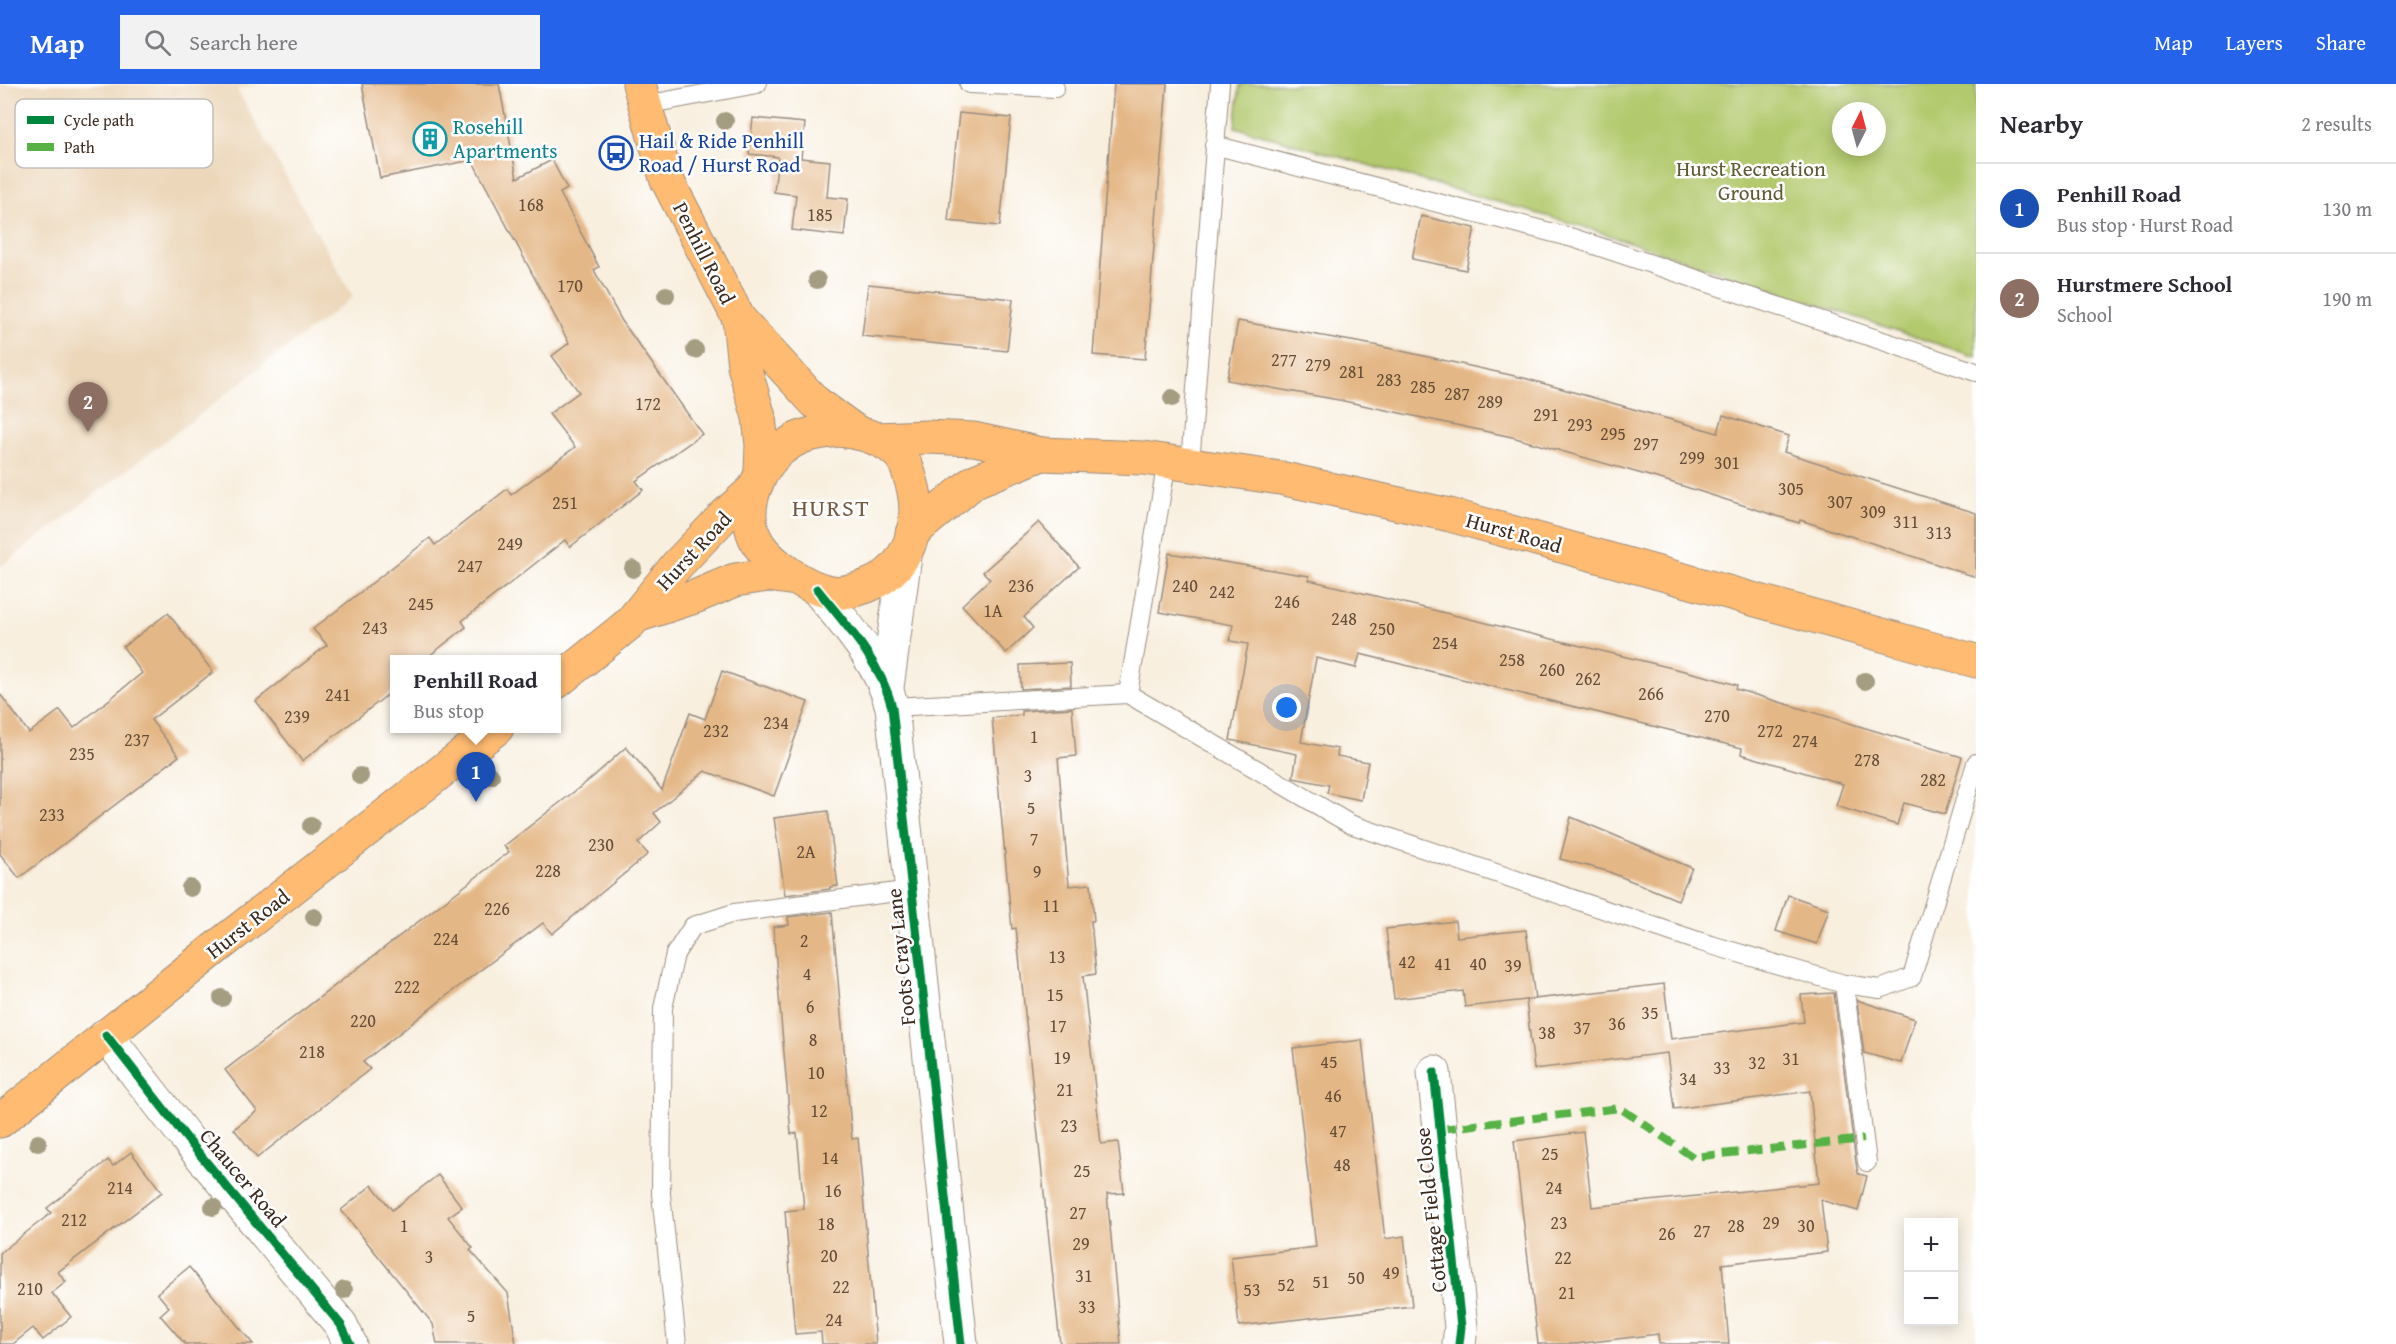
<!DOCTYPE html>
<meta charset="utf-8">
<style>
body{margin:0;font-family:"Gentium Book Plus",serif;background:#f2f2f3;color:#2b2b33}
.controls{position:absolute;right:18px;bottom:18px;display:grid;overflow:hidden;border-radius:0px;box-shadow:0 3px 15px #0003}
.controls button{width:54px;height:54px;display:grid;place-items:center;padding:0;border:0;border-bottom:2px solid #e1e1e2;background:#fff;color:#2b2b33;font:30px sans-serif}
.compass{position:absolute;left:1832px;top:18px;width:54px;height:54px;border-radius:50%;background:#fff;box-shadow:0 3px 15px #0003;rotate:6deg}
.you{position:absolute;left:1287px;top:624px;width:21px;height:21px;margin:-15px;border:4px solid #fff;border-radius:50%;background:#1a73e8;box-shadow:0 0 0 9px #1a73e833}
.badge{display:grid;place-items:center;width:39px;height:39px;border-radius:50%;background:#2563eb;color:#fff;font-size:20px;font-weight:700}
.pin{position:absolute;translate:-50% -50px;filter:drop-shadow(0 2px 3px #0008)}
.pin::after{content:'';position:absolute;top:32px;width:21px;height:18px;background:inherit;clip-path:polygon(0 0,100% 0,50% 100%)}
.popup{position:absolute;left:390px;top:571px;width:171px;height:78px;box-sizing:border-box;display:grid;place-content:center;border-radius:0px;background:#fff;filter:drop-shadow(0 2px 4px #0005);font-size:20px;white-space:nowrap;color:#7c7c81}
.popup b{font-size:22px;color:#2b2b33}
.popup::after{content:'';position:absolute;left:50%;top:100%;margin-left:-12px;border:12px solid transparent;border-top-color:#fff}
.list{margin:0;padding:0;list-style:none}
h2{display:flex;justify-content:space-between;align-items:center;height:78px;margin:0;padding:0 24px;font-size:26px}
h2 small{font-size:20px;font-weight:400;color:#7c7c81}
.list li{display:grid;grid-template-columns:39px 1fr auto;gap:18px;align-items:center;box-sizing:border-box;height:90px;padding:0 24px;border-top:2px solid #e1e1e2}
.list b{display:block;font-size:22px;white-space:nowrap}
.list p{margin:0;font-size:20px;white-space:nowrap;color:#7c7c81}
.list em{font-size:20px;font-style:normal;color:#7c7c81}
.icon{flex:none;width:33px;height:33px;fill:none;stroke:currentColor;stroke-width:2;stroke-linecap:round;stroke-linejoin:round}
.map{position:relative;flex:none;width:1976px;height:1260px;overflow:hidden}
header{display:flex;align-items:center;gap:36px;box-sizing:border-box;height:84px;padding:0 30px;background:#2563eb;color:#fff}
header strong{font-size:28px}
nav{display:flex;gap:33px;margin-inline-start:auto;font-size:21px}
.search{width:420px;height:54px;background:#f2f2f3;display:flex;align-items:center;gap:15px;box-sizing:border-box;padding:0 21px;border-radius:0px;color:#7c7c81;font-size:22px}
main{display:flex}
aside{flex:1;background:#fff}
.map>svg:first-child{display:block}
</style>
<header>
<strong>Map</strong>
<div class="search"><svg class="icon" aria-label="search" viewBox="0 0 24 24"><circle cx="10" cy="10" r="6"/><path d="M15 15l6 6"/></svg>Search here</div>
<nav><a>Map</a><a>Layers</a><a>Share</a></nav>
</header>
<main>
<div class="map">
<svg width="1976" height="1260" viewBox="0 0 1976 1260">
<rect width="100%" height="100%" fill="#fff"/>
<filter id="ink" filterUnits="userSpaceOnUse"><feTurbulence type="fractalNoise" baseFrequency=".0167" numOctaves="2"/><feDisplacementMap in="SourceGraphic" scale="12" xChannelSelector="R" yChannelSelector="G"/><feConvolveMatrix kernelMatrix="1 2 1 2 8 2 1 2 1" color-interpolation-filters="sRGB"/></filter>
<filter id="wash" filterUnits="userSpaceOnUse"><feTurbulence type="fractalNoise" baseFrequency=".008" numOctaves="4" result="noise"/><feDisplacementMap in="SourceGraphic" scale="24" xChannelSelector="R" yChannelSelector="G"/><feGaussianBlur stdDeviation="1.35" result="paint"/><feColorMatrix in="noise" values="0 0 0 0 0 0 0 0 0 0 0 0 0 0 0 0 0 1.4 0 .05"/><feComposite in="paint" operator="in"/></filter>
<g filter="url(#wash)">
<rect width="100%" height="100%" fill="#f8efdf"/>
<path fill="#ecd7ba" d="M 0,0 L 261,0 L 237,5 L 353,213 L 0,483 Z"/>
<path fill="#b2c96d" stroke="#767a46" stroke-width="1.5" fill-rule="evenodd" d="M 1240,0 L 1976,0 L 1976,273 L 1578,141 L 1235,43 ZM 1841,27 L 1877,27 L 1877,63 L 1841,63 Z"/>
<g id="blocks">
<g fill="#e4b786">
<path d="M 362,0 L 499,0 L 517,94 L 552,76 L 567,105 L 560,109 L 599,183 L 594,186 L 622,237 L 702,350 L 636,397 L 643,406 L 570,463 L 565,456 L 462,537 L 466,543 L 424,576 L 395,576 L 395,605 L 302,677 L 256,617 L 327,561 L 313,545 L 430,454 L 435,461 L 507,405 L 511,411 L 575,363 L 549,330 L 579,308 L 552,272 L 569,259 L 472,76 L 380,94 Z"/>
<path d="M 1114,0 L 1167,0 L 1145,275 L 1093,271 Z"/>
<path d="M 959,29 L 1011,34 L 1000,142 L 948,137 Z"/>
<path d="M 753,34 L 805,39 L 801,74 L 830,77 L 827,113 L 848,115 L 844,152 L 792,146 L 796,111 L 774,108 L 778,73 L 749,70 Z"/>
<path d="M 1421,132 L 1475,144 L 1466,186 L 1412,175 Z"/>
<path d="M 868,200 L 1013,215 L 1007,267 L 862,252 Z"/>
<path d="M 1238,237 L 1374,261 L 1524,294 L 1718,349 L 1723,331 L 1789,352 L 1784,368 L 1976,429 L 1976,493 L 1847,451 L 1800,436 L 1799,439 L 1667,397 L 1512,353 L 1339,316 L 1227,296 Z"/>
<path d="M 1039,438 L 1079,483 L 1024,533 L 1033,544 L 1006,569 L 962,521 L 990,495 L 983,488 Z"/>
<path d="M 1169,469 L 1309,492 L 1309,496 L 1705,592 L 1737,601 L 1736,605 L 1962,673 L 1945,730 L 1904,719 L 1897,741 L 1836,722 L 1843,700 L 1741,670 L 1742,664 L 1360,570 L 1356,584 L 1316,574 L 1301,658 L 1338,665 L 1337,672 L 1368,678 L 1361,716 L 1327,709 L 1329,701 L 1293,694 L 1297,670 L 1230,656 L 1248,560 L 1230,557 L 1233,541 L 1159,528 Z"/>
<path d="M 168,529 L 213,588 L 151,636 L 179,672 L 19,794 L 0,770 L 0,610 L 29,649 L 60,626 L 74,644 L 142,589 L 123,563 Z"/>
<path d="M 1070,579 L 1071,602 L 1021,605 L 1020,581 Z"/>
<path d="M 722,587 L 808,618 L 774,712 L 705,687 L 654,729 L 661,738 L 638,759 L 648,770 L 552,850 L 543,839 L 454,906 L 363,978 L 370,985 L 257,1074 L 234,1045 L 257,1027 L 225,986 L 509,768 L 504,762 L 593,693 L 626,663 L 662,706 L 690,629 L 705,635 Z"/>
<path d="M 1072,624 L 1076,672 L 1058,674 L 1069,802 L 1091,800 L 1094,837 L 1091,837 L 1096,890 L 1083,892 L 1101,1060 L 1118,1058 L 1124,1109 L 1107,1110 L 1121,1260 L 1060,1260 L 1016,844 L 1012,845 L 992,634 L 1022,631 L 1022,627 Z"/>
<path d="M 828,727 L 838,802 L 830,803 L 830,805 L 785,811 L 774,734 Z"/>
<path d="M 1571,733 L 1692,784 L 1678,816 L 1607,787 L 1560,775 Z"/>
<path d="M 1788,811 L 1829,825 L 1817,860 L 1776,847 Z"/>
<path d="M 832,828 L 852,1055 L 858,1054 L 876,1260 L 822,1260 L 821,1248 L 795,1250 L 785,1127 L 804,1125 L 797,1049 L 791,1050 L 773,843 L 789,841 L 788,833 Z"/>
<path d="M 1455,837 L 1457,853 L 1526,846 L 1535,915 L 1465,923 L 1463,907 L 1394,915 L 1386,845 Z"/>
<path d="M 1664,900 L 1671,955 L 1804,938 L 1801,911 L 1834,909 L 1856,1079 L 1858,1090 L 1867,1092 L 1858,1127 L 1821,1116 L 1827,1168 L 1722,1180 L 1729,1260 L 1659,1260 L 1658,1250 L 1576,1260 L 1538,1260 L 1514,1057 L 1583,1048 L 1592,1123 L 1819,1099 L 1810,1007 L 1674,1025 L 1667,969 L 1534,985 L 1526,916 Z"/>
<path d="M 1857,916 L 1915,935 L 1901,979 L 1864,969 Z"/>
<path d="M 1362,956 L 1385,1155 L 1404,1152 L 1412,1222 L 1239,1242 L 1231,1173 L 1316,1163 L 1293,964 Z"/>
<path d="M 131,1068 L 162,1108 L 58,1188 L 66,1198 L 52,1209 L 71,1233 L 43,1256 L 33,1244 L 13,1260 L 0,1260 L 0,1169 L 51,1129 L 47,1124 L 108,1076 L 113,1082 Z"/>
<path d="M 438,1091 L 462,1123 L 448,1133 L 473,1164 L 470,1166 L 508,1209 L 516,1260 L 437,1260 L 433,1240 L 341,1126 L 372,1101 L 392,1126 Z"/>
<path d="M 189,1183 L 201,1197 L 253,1260 L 185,1260 L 160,1231 L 169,1223 L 157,1209 Z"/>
</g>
</g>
</g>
<g filter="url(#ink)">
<use href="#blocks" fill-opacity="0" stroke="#9a8c7e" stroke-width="1.5"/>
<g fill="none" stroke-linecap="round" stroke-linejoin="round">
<defs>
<g id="service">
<path d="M 969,0 L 1055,4"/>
<path d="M 645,21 L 757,0"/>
<path d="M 1214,61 L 1573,154 L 1976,288"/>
<path d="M 1190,380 L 1220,0"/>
<path d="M 1128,610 L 1167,377"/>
<path d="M 892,623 L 1128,610 L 1350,740 L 1701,858 L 1844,900 L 1880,905 L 1912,893 L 1976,679"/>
<path d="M 1844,900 L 1867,1078"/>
<path d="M 677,1260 L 661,1110 L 663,924 L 675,870 L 693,842 L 734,829 L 912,806"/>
</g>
<g id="minor">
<path d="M 106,951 L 188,1056 L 341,1241 L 350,1260"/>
<path d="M 1434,988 L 1461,1243 L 1459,1260"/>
</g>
<g id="tertiary">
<path d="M 817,505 C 846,541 880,577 892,623 L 961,1260"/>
<path d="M 887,603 L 905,472"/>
</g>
<g id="primary">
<path d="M 639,0 L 666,94 L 739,235 L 815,318 L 855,347"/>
<path d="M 739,235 L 744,282 L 759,333 L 762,361 L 761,387"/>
<path d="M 838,346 C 860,348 884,354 900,371 C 906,378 908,387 911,396 C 924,437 910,486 867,502 C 856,506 843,510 832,508 C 817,506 802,498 790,490 C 777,481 762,469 755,454 C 740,421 761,377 790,359 C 803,350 822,348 838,346 Z"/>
<path d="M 876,355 L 927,353 L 974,355 L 1042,370 L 1143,374 L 1280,394 L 1450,431 L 1976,577"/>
<path d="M 912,449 L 975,397 L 1042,370"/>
<path d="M 636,532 L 697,512 L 735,496 L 768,491 L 796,495"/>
<path d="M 557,598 L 630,539 L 677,481 L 724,432 L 754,405"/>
<path d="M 0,1037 L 212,867 L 497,644"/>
</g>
</defs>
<use href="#service" stroke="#9a8c7e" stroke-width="20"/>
<use href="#minor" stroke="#9a8c7e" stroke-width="35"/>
<use href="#tertiary" stroke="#9a8c7e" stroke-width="35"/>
<use href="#primary" stroke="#9a8c7e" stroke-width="35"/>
<use href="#service" stroke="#fff" stroke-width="18"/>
<use href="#minor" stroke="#fff" stroke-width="33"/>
<use href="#tertiary" stroke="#fff" stroke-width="33"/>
<use href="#primary" stroke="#ffbb71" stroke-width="33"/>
<path stroke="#57b245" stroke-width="8" stroke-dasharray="15 8" stroke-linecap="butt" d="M 1441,1045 L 1620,1024 L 1693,1073 L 1864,1055"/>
<defs>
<g id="cycleway">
<path d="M 817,505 C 846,541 880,577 892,623 L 961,1260"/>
<path d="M 106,951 L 188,1056 L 341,1241 L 350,1260"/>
<path d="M 1434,988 L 1461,1243 L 1459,1260"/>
</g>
</defs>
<use href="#cycleway" stroke="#fff" stroke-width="13"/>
<use href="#cycleway" stroke="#00873e" stroke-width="9"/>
</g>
<g fill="#a49d82">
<circle cx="725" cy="37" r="9"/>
<circle cx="817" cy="196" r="9"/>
<circle cx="666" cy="211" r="9"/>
<circle cx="695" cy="266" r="9"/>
<circle cx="1172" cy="314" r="9"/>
<circle cx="633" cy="485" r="9"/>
<circle cx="1865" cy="597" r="9"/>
<circle cx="360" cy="692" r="9"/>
<circle cx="491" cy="692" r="9"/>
<circle cx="311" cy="742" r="9"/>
<circle cx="190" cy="804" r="9"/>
<circle cx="314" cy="833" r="9"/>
<circle cx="222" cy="914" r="9"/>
<circle cx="38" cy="1059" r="9"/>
<circle cx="213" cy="1123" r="9"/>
<circle cx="344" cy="1206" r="9"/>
</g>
</g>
<defs>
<symbol id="building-ring" viewBox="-11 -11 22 22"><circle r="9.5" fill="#fff" stroke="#0f9aa8" stroke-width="1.5"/><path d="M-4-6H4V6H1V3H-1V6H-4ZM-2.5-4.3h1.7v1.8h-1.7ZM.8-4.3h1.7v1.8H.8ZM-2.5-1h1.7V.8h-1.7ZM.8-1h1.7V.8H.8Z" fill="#0f9aa8"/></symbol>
<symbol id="bus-ring" viewBox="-11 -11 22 22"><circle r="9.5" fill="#fff" stroke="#1a4fb4" stroke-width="1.5"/><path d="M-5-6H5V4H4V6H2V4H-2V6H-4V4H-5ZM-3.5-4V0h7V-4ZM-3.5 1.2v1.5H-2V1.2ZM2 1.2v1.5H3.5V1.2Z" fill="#1a4fb4"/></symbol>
</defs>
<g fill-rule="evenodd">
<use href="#building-ring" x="411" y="36" width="38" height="38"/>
<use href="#bus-ring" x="597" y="50" width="38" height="38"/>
</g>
<g text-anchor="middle" stroke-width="5" stroke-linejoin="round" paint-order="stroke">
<g font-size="18" fill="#654d38">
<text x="531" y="127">168</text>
<text x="820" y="137">185</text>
<text x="570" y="208">170</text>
<text x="1284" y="282">277</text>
<text x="1318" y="287">279</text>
<text x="1352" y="294">281</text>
<text x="1389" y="302">283</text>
<text x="1423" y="309">285</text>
<text x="1457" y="316">287</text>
<text x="1490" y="324">289</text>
<text x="648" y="326">172</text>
<text x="1546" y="337">291</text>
<text x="1580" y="347">293</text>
<text x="1613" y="356">295</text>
<text x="1646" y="366">297</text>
<text x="1692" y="380">299</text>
<text x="1727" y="385">301</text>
<text x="1791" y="411">305</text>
<text x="1840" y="424">307</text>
<text x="565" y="425">251</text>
<text x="1873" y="434">309</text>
<text x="1906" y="444">311</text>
<text x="1939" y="455">313</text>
<text x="510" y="466">249</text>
<text x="470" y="488">247</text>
<text x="1021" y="508">236</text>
<text x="1185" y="508">240</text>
<text x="1222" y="514">242</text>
<text x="1287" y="524">246</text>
<text x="421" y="526">245</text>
<text x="993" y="533">1A</text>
<text x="1344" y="541">248</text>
<text x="375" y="550">243</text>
<text x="1382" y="551">250</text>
<text x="1445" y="565">254</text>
<text x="1512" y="582">258</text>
<text x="1552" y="592">260</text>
<text x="1588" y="601">262</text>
<text x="1651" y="616">266</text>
<text x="338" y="617">241</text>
<text x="1717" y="638">270</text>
<text x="297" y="639">239</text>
<text x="776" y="645">234</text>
<text x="716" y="653">232</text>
<text x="1770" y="653">272</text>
<text x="1034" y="659">1</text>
<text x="137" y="662">237</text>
<text x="1805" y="663">274</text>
<text x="82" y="676">235</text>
<text x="1867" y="682">278</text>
<text x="1028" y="698">3</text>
<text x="1933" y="702">282</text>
<text x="1031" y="730">5</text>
<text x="52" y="737">233</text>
<text x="1034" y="761">7</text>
<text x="601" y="767">230</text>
<text x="806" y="774">2A</text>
<text x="548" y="793">228</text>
<text x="1037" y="794">9</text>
<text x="1051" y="828">11</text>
<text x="497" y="831">226</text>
<text x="446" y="861">224</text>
<text x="804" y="863">2</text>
<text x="1057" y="879">13</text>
<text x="1407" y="884">42</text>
<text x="1443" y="886">41</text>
<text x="1478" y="886">40</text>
<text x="1513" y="888">39</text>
<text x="807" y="896">4</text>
<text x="407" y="909">222</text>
<text x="1055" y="917">15</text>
<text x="810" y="929">6</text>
<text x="1650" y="935">35</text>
<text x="363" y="943">220</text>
<text x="1617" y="946">36</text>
<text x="1058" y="948">17</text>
<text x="1582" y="950">37</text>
<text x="1547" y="955">38</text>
<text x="813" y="962">8</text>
<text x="312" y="974">218</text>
<text x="1062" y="980">19</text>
<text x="1791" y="981">31</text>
<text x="1329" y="984">45</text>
<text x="1757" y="985">32</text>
<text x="1722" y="990">33</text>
<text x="816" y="995">10</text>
<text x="1688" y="1001">34</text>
<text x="1065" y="1012">21</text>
<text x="1333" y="1018">46</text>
<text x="819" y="1033">12</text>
<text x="1069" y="1048">23</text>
<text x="1338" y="1053">47</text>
<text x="1550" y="1076">25</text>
<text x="830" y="1080">14</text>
<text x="1342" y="1087">48</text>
<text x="1082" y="1093">25</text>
<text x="120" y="1110">214</text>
<text x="1554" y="1110">24</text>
<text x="833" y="1113">16</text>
<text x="1078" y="1135">27</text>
<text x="74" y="1142">212</text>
<text x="1559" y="1145">23</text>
<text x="1771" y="1145">29</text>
<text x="826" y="1146">18</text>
<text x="404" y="1148">1</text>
<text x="1736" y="1148">28</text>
<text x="1806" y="1148">30</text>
<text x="1702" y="1153">27</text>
<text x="1667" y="1156">26</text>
<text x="1081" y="1166">29</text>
<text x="829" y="1178">20</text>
<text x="429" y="1179">3</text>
<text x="1563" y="1180">22</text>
<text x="1391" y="1195">49</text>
<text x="1084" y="1198">31</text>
<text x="1356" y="1200">50</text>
<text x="1321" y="1204">51</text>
<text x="1286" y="1207">52</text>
<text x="841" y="1209">22</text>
<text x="30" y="1211">210</text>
<text x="1252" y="1212">53</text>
<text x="1567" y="1215">21</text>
<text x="1087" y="1229">33</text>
<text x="471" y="1238">5</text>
<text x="834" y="1242">24</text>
</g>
<g font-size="21" fill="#0d838f" stroke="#fff" text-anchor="start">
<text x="453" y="50">Rosehill<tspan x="453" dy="24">Apartments</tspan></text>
</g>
<g font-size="21" fill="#164399" stroke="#fff" text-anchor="start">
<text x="639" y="64">Hail &amp; Ride Penhill<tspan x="639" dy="24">Road / Hurst Road</tspan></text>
</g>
<g font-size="21" fill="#5f5a36" stroke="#fff">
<text x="1751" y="92">Hurst Recreation<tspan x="1751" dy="24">Ground</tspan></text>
</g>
<g font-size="21" fill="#3b2a1e" stroke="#fff">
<text transform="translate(704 169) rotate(63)" y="7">Penhill Road</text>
<text transform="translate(1514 449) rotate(16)" y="7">Hurst Road</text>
<text transform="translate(694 467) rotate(-47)" y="7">Hurst Road</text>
<text transform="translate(248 840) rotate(-38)" y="7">Hurst Road</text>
<text transform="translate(901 873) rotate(-96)" y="7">Foots Cray Lane</text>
<text transform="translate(243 1094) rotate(50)" y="7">Chaucer Road</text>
<text transform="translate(1431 1126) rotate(-96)" y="7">Cottage Field Close</text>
</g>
<g font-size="24" letter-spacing="1.5" fill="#765b42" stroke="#fff">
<text x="831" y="432">HURST</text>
</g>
</g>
<rect x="15" y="15" width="198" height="69" rx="9" fill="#fff" stroke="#c4bfbc" stroke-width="1.5"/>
<rect x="27" y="32" width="27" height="8" fill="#00873e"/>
<rect x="27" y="59" width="27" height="8" fill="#57b245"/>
<g font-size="16" fill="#3b2a1e">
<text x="64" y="42">Cycle path</text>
<text x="64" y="69">Path</text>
</g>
</svg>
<div class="controls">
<button>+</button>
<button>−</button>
</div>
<svg class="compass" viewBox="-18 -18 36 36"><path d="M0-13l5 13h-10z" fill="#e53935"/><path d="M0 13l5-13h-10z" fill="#7c7c81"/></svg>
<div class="you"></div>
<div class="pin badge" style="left:476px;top:718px;background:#1a4fb4">1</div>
<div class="popup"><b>Penhill Road</b>Bus stop</div>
<div class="pin badge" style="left:88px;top:348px;background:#8d6e63">2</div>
</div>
<aside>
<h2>Nearby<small>2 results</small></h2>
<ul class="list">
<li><span class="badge" style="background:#1a4fb4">1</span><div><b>Penhill Road</b><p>Bus stop · Hurst Road</p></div><em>130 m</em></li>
<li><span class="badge" style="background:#8d6e63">2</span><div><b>Hurstmere School</b><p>School</p></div><em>190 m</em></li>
</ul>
</aside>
</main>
